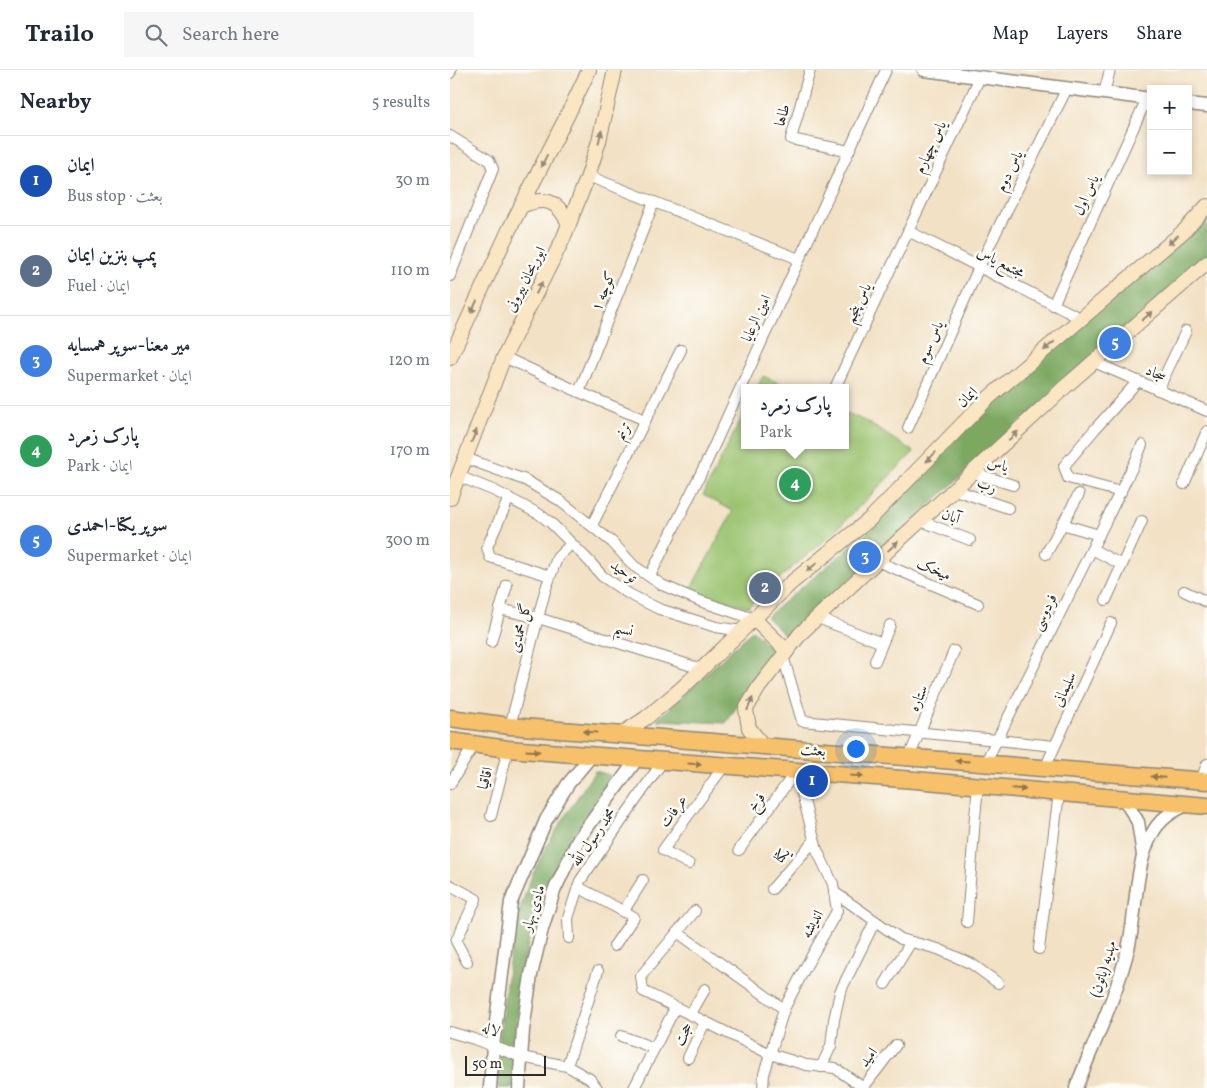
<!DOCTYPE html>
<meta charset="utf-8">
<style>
body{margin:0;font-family:Vollkorn,Amiri,serif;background:#f6f6f7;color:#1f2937}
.controls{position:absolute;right:15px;top:15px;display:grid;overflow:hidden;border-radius:0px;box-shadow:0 2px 8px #0003}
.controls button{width:45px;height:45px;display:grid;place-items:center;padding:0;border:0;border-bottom:1px solid #e0e1e3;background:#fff;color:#1f2937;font:25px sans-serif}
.scale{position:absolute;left:15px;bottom:12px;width:81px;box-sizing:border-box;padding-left:5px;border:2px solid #2b2b2b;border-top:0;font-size:14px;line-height:18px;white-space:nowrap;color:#2b2b2b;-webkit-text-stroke:4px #fdfcf7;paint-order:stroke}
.you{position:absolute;left:405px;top:678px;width:18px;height:18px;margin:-12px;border:4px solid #fff;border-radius:50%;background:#1a73e8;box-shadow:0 0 0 8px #1a73e833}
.badge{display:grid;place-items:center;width:32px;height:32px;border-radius:50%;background:#111827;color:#fff;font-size:16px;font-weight:700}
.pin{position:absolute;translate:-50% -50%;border:2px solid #fff;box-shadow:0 1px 5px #0006}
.popup{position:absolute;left:291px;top:314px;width:108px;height:65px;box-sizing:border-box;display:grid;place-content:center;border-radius:0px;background:#fff;filter:drop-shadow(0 1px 4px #0005);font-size:16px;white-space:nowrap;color:#747a83}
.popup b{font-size:19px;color:#1f2937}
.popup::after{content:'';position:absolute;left:50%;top:100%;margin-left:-10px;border:10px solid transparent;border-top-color:#fff}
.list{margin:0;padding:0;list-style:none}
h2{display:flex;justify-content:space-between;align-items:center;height:65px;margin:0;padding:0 20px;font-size:21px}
h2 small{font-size:16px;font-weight:400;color:#747a83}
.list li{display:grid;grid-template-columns:32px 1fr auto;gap:15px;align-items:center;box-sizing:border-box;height:90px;padding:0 20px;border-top:1px solid #e0e1e3}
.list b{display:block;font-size:19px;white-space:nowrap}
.list p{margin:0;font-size:16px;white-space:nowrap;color:#747a83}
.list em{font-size:16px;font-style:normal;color:#747a83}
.icon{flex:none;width:28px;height:28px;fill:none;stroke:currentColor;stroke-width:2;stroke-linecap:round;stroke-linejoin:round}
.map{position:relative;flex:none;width:757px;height:1018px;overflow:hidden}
header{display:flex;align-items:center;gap:30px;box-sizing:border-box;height:70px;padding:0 25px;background:#fff;border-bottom:1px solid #e0e1e3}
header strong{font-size:24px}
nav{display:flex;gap:28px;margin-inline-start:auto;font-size:18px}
.search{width:350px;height:45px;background:#f6f6f7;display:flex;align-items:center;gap:12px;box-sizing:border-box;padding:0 18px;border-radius:0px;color:#747a83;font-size:19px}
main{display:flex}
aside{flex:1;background:#fff}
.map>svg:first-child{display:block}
</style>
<header>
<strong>Trailo</strong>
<div class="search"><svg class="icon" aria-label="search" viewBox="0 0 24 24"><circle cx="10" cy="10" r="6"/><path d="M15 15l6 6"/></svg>Search here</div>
<nav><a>Map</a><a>Layers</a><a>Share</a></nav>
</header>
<main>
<aside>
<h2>Nearby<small>5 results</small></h2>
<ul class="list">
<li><span class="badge" style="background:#1a4fb4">1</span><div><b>ایمان</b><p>Bus stop · بعثت</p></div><em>30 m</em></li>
<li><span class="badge" style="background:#5c6f8a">2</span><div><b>پمپ بنزین ایمان</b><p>Fuel · ایمان</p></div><em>110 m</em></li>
<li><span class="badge" style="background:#3f7fe0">3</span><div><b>میر معنا-سوپر همسایه</b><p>Supermarket · ایمان</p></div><em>120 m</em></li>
<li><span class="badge" style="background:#2e9e5b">4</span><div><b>پارک زمرد</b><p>Park · ایمان</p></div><em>170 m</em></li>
<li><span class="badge" style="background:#3f7fe0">5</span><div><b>سوپر یکتا-احمدی</b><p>Supermarket · ایمان</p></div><em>300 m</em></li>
</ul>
</aside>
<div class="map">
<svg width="757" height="1018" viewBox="0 0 757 1018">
<rect width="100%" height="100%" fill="#fdfcf7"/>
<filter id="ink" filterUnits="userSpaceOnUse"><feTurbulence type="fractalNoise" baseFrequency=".02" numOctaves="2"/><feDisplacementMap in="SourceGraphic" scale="10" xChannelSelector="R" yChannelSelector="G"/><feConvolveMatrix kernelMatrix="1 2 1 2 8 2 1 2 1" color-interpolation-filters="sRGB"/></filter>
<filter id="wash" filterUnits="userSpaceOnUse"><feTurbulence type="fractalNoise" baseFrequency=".0096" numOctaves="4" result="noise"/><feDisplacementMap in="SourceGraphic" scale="20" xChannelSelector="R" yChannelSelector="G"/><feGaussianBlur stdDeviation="1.12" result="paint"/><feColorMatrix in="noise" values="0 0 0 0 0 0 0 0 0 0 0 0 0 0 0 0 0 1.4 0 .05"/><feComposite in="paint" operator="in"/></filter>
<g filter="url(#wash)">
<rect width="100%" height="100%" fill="#f2e1c4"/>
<g fill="#9ac26e" stroke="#62764c">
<path d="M 313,306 L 340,318 L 307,318 Z"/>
<path d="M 295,341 L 295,375 L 395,375 L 395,342 L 417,352 L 464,382 L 380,466 L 325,512 L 298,537 L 240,520 L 283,441 L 253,425 Z"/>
</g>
<g fill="#7ba861" stroke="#536a46">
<path d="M 757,143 L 757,185 L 570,352 L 337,567 L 316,547 L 422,459 L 543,330 Z"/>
<path d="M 303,560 L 324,581 L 276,653 L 207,650 Z"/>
<path d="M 145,701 L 160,705 C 153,718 147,730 139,742 C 121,768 103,795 92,825 C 74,875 69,927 65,979 L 49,973 C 55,926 58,876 73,830 C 88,783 118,742 145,701 Z"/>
<path d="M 49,984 L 67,989 L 65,1018 L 48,1018 Z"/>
</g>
</g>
<g filter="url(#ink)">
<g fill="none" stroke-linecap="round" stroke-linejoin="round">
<defs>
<g id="minor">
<path d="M 360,0 L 341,69 L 399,81"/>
<path d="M 0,3 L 1,0"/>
<path d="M 654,23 L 660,0"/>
<path d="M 0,66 L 39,90 L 43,99 L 0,206"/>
<path d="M 138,106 L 349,189"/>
<path d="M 458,161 L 632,249"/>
<path d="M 603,235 L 697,28"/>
<path d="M 54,287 L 129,322 L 195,350"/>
<path d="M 644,292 L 757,341"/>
<path d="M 385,318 L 530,7"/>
<path d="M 708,320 L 736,261"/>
<path d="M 129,322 L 204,132"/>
<path d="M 458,358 L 529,197 L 617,18"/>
<path d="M 15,388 L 75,410 L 109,430 L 162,472 L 184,496 L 212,515 L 250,531 L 304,549"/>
<path d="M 524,403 L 563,415"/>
<path d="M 8,406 L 45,421 L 89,444 L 101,453 L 140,492 L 152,506 L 179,524 L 209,539 L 266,557 L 292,561"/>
<path d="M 734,414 L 757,361"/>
<path d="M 505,420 L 558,438"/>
<path d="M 671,422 L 618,408 L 614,396 L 645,359 L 688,311"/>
<path d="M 59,428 L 37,477 L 40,487 L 100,506"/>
<path d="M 471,451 L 520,470"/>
<path d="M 612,454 L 649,465"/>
<path d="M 142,455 L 231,280"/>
<path d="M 642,479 L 672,495"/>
<path d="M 596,484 L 629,424"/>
<path d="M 427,491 L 528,534"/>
<path d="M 200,506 L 257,391 L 436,0"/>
<path d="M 734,521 L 757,532"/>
<path d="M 656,530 L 692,451"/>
<path d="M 50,539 L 88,548 L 252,599"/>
<path d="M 368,548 L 432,573"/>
<path d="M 41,572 L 57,515"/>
<path d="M 333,586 L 352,651 L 547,670 L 535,693"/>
<path d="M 425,591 L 440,555"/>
<path d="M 60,656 L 95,521 L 107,488 L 121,474"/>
<path d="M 604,676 L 547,670 L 686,390 L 692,375"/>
<path d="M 459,687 L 504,581"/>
<path d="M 595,698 L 661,553"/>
<path d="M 751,710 L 757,694"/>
<path d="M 0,714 L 24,675"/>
<path d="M 41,746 L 58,679"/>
<path d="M 289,780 L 346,701"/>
<path d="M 239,794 L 213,780 L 274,696"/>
<path d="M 0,815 L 26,829 L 6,871 L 17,892"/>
<path d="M 128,817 L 184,847 L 164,876"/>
<path d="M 322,819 L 364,771"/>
<path d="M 384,822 L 451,869 L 488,879 L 522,894 L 548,913"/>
<path d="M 245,841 L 191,906 L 193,921 L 320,984 L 356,995 L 385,998 L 408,1014 L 411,1018"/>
<path d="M 173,842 L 193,810"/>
<path d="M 517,852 L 525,747 L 528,716"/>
<path d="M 227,862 L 334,939"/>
<path d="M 119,868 L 118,848 L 130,811 L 213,691"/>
<path d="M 589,879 L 609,723"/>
<path d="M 435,914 L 461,872"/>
<path d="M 240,945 L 255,919"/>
<path d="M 0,962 L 24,969 L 71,987 L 117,996 L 140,1009 L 147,1018"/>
<path d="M 171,966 L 204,978"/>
<path d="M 238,988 L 255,952"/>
<path d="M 117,996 L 148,901"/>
<path d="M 371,997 L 381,976 L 384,950 L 390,922 L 425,851"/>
<path d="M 184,1018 L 225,938"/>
<path d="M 313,1018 L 314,1004 L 334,939 L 355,898 L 387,841 L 383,814 L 367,780 L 346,701"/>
<path d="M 413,1018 L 446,975"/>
</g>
<g id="tertiary">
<path d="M 474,0 L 701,29"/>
<path d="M 738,34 L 757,36"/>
<path d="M 674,729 L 688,752 L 693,785"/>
<path d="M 40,1018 L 43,976 L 61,832 L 96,750 L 118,714 L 142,685"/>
<path d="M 69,1018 L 73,960 L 81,905 L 92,859 L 104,821 L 128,770 L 187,689"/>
<path d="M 626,1018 C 644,972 666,927 678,879 C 687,842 684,797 702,764 C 709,750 722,741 736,735"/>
</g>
<g id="secondary">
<path d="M 71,136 C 96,126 107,130 119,154"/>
<path d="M 0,288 L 59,160 L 118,44 L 139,0"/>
<path d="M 0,428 L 54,287 L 113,169 L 138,106 L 149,71 L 165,0"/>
<path d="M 304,549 L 337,581"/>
<path d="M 170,665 L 196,648 L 231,619 L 341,513 L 420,449 L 536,330 L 734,161 L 757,136"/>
<path d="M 314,677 L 299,658 L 296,639 L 309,617 L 351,563 L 444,475 L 616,316 L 757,193"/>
</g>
<g id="primary">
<path d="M 0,648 L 60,656 L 757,711"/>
<path d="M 0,671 L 58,679 L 465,710 L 757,736"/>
</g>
</defs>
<use href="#minor" stroke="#8e8678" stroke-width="12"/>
<use href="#tertiary" stroke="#8e8678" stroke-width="15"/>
<use href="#secondary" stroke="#8e8678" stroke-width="16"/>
<use href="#primary" stroke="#8e8678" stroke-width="19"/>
<use href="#minor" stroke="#fff" stroke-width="10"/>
<use href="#tertiary" stroke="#fff" stroke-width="12"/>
<use href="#secondary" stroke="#fbe6c4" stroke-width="14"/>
<use href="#primary" stroke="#f6c16b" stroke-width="16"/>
</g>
<defs><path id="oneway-solid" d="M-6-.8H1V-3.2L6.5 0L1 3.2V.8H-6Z" transform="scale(1.25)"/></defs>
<g fill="#938878">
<use href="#oneway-solid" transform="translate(150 67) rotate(-76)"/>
<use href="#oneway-solid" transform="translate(94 91) rotate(117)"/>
<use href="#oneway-solid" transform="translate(723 170) rotate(139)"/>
<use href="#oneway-solid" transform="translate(89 218) rotate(-63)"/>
<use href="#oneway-solid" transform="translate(24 237) rotate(115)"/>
<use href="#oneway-solid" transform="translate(697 246) rotate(-41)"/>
<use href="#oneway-solid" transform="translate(599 276) rotate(140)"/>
<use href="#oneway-solid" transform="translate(24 366) rotate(-68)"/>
<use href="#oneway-solid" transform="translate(563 366) rotate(-43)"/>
<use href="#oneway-solid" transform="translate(481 387) rotate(134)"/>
<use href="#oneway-solid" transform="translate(443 476) rotate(-43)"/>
<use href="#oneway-solid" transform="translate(362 497) rotate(141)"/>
<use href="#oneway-solid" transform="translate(300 634) rotate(-67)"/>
</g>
<g fill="#90764b">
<use href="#oneway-solid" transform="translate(140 662) rotate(-176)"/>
<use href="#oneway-solid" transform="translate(83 681) rotate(4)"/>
<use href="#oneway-solid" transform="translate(512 691) rotate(-176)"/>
<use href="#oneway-solid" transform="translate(245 694) rotate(4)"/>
<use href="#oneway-solid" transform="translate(407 706) rotate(4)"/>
<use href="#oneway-solid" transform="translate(708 707) rotate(-175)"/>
<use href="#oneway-solid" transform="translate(569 719) rotate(5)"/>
</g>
</g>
<g text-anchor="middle" stroke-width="5" stroke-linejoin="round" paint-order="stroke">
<g font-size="15" fill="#2b2b2b" stroke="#fdfcf7">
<text transform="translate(332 45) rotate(-74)" y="5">طاها</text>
<text transform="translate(480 77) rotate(-65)" y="5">یاس چهارم</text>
<text transform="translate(559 101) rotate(-64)" y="5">یاس دوم</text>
<text transform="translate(636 125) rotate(-66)" y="5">یاس اول</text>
<text transform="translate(551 192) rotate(27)" y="5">مجتمع یاس</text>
<text transform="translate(75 209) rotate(-63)" y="5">ابوریحان بیرونی</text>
<text transform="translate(153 221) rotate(-68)" y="5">کوچه ۱</text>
<text transform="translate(408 233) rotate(-65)" y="5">یاس پنجم</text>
<text transform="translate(306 248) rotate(-65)" y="5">امین الرعایا</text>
<text transform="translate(480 272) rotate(-66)" y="5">یاس سوم</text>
<text transform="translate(706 303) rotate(23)" y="5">سجاد</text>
<text transform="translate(517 327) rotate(-45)" y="5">ایمان</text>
<text transform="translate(173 361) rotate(-63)" y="5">ترنم</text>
<text transform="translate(548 394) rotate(17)" y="5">یاس</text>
<text transform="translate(537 415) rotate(20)" y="5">رب</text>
<text transform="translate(501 446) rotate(21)" y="5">آبان</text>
<text transform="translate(484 499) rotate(23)" y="5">میخک</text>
<text transform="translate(174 501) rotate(36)" y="5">توحید</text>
<text transform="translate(594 542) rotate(-63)" y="5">فردوسی</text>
<text transform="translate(70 558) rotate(-76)" y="5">گل محمدی</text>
<text transform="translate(174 559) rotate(17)" y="5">نسیم</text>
<text transform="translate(614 619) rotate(-65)" y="5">سلیمانی</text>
<text transform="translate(468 628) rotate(-67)" y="5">ستاره</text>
<text transform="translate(363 680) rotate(4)" y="5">بعثت</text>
<text transform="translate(35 708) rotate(-76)" y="5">اقاقیا</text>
<text transform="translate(306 732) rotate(-54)" y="5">فرخ</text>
<text transform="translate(223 741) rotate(-54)" y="5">عرفات</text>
<text transform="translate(143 767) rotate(-55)" y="5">محمد رسول الله</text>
<text transform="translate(332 785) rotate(-49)" y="5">یکتا</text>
<text transform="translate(83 838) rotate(-72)" y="5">مادی بهار</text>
<text transform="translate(362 854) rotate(-61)" y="5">اندیشه</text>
<text transform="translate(653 899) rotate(-73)" y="5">مهدیه (باتون)</text>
<text transform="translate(41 959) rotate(20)" y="5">لاله</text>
<text transform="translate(233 964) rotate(-64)" y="5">حجت</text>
<text transform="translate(418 987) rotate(-53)" y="5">امید</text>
</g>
</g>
</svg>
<div class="controls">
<button>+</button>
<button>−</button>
</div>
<div class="scale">50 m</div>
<div class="you"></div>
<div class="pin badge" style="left:362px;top:711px;background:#1a4fb4">1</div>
<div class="pin badge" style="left:315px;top:518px;background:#5c6f8a">2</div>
<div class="pin badge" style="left:415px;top:487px;background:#3f7fe0">3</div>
<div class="pin badge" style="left:345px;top:414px;background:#2e9e5b">4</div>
<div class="popup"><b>پارک زمرد</b>Park</div>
<div class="pin badge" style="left:665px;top:273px;background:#3f7fe0">5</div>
</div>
</main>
